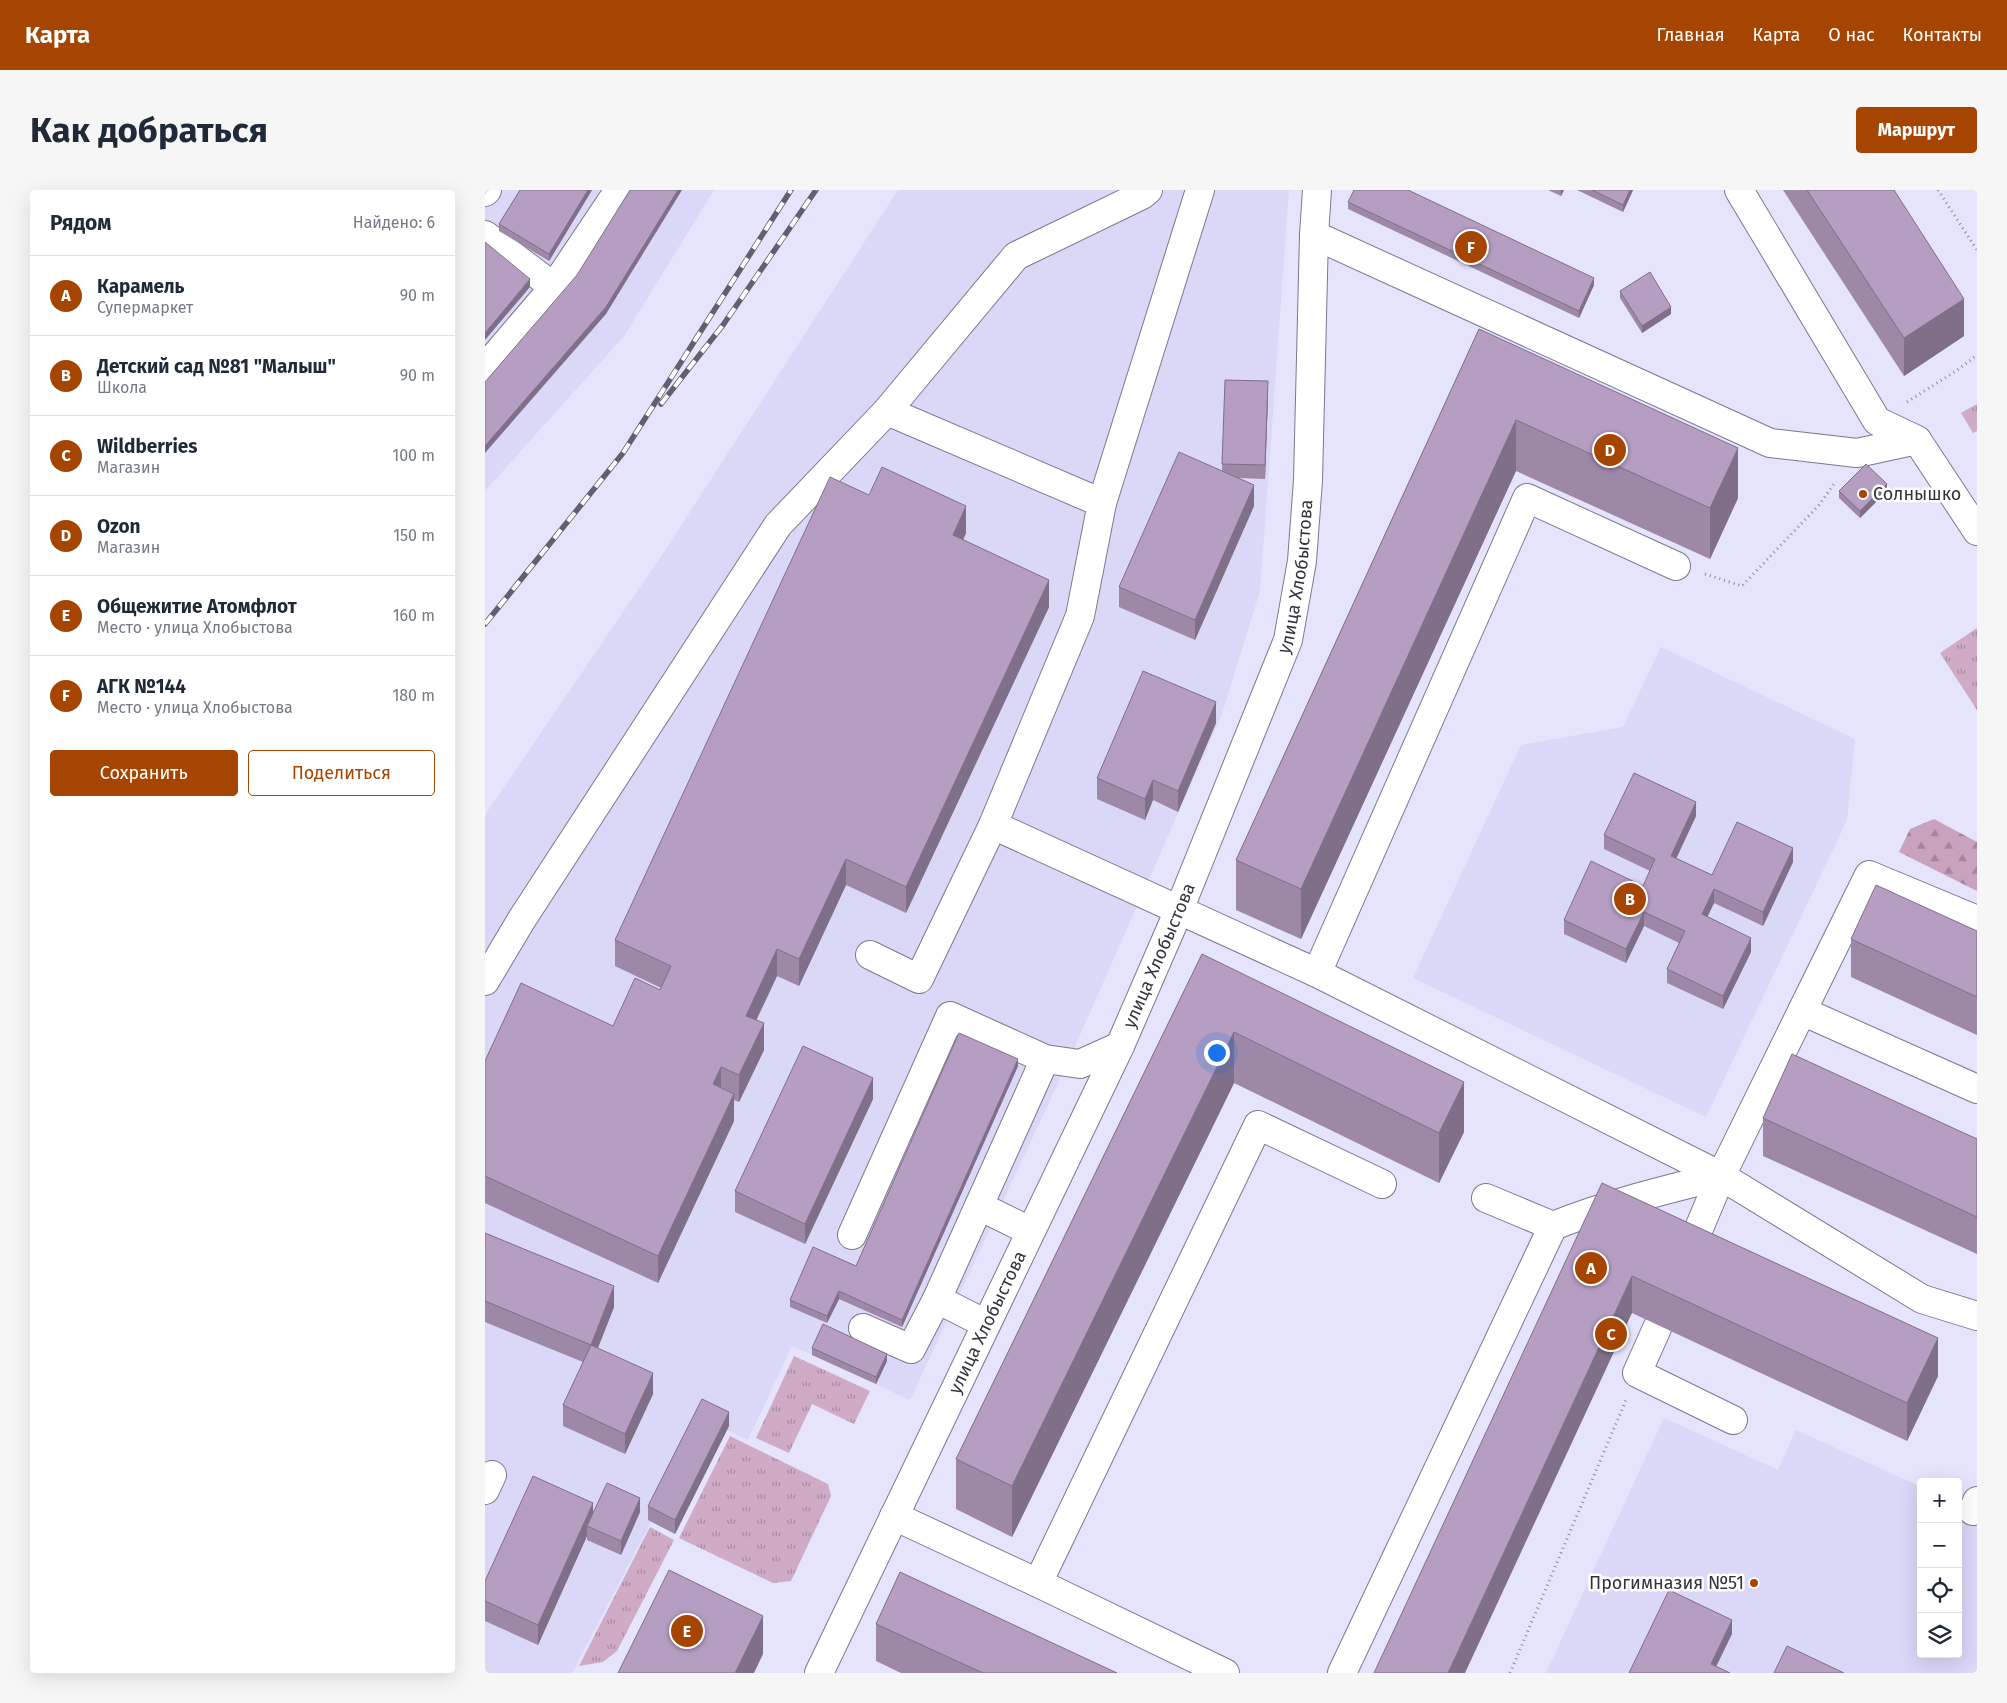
<!DOCTYPE html>
<html lang="ru">
<meta charset="utf-8">
<style>
body{margin:0;font-family:"Fira Sans",sans-serif;background:#f6f6f7;color:#1f2937}
.controls{position:absolute;right:15px;bottom:15px;display:grid;overflow:hidden;border-radius:5px;box-shadow:0 5px 20px #0002}
.controls button{width:45px;height:45px;display:grid;place-items:center;padding:0;border:0;border-bottom:1px solid #e0e1e3;background:#fff;color:#1f2937;font:25px sans-serif}
.you{position:absolute;left:731px;top:862px;width:18px;height:18px;margin:-12px;border:4px solid #fff;border-radius:50%;background:#1a73e8;box-shadow:0 0 0 8px #1a73e833}
.badge{display:grid;place-items:center;width:32px;height:32px;border-radius:50%;background:#a64501;color:#fff;font-size:16px;font-weight:700}
.pin{position:absolute;translate:-50% -50%;border:2px solid #fff;box-shadow:0 1px 5px #0006}
.list{margin:0;padding:0;list-style:none}
h2{display:flex;justify-content:space-between;align-items:center;height:65px;margin:0;padding:0 20px;font-size:21px}
h2 small{font-size:16px;font-weight:400;color:#747a83}
.list li{display:grid;grid-template-columns:32px 1fr auto;gap:15px;align-items:center;box-sizing:border-box;height:80px;padding:0 20px;border-top:1px solid #e0e1e3}
.list b{display:block;font-size:19px;white-space:nowrap}
.list p{margin:0;font-size:16px;white-space:nowrap;color:#747a83}
.list em{font-size:16px;font-style:normal;color:#747a83}
.actions{display:flex;gap:10px;padding:15px 20px}
.actions a{flex:1;padding:11px 0;border:1px solid #a64501;border-radius:5px;text-align:center;font-size:18px;color:#a64501}
.actions .main{background:#a64501;color:#fff}
.icon{flex:none;width:28px;height:28px;fill:none;stroke:currentColor;stroke-width:2;stroke-linecap:round;stroke-linejoin:round}
.map{position:relative;flex:none;width:1492px;height:1483px;overflow:hidden;border-radius:5px}
header{display:flex;align-items:center;gap:30px;box-sizing:border-box;height:70px;padding:0 25px;background:#a64501;color:#fff}
header strong{font-size:24px}
nav{display:flex;gap:28px;margin-inline-start:auto;font-size:18px}
.intro{display:flex;align-items:center;justify-content:space-between;box-sizing:border-box;height:120px;padding:0 30px}
h1{margin:0;font-size:35px}
.button{padding:12px 22px;border-radius:5px;background:#a64501;color:#fff;font-size:18px;font-weight:700}
main{display:flex;gap:30px;padding:0 30px}
aside{flex:1;background:#fff;border-radius:5px;box-shadow:0 5px 20px #0002}
.map>svg:first-child{display:block}
</style>
<header>
<strong>Карта</strong>
<nav><a>Главная</a><a>Карта</a><a>О нас</a><a>Контакты</a></nav>
</header>
<div class="intro"><h1>Как добраться</h1><a class="button">Маршрут</a></div>
<main>
<aside>
<h2>Рядом<small>Найдено: 6</small></h2>
<ul class="list">
<li><span class="badge">A</span><div><b>Карамель</b><p>Супермаркет</p></div><em>90 m</em></li>
<li><span class="badge">B</span><div><b>Детский сад №81 &quot;Малыш&quot;</b><p>Школа</p></div><em>90 m</em></li>
<li><span class="badge">C</span><div><b>Wildberries</b><p>Магазин</p></div><em>100 m</em></li>
<li><span class="badge">D</span><div><b>Ozon</b><p>Магазин</p></div><em>150 m</em></li>
<li><span class="badge">E</span><div><b>Общежитие Атомфлот</b><p>Место · улица Хлобыстова</p></div><em>160 m</em></li>
<li><span class="badge">F</span><div><b>АГК №144</b><p>Место · улица Хлобыстова</p></div><em>180 m</em></li>
</ul>
<div class="actions"><a class="main">Сохранить</a><a>Поделиться</a></div>
</aside>
<div class="map">
<svg width="1492" height="1483" viewBox="0 0 1492 1483">
<defs>
<pattern id="grass-tufts" width="24" height="20" patternUnits="userSpaceOnUse" patternTransform="scale(1.25)"><rect width="24" height="20" fill="#cfabc5"/><path d="M3 7l-1-3M5 7V3M7 7l1-3M15 17l-1-3M17 17v-4M19 17l1-3" fill="none" stroke="#a98ca1"/></pattern>
<pattern id="forest-firs" width="22" height="20" patternUnits="userSpaceOnUse" patternTransform="scale(1.25)"><rect width="22" height="20" fill="#c9a2be"/><path d="M5 1l3.5 6h-7zM16 11l3.5 6h-7z" fill="#a4859c"/></pattern>
</defs>
<rect width="100%" height="100%" fill="#e6e3fd"/>
<g fill="#dad7f7">
<path d="M 0,0 L 229,0 L 139,146 L 0,301 Z"/>
<path d="M 413,0 L 804,0 L 775,401 L 737,524 L 587,863 L 425,1210 L 307,1156 L 263,1250 L 242,1240 L 190,1343 L 166,1332 L 87,1483 L 0,1483 L 0,625 L 181,359 Z"/>
<path d="M 1176,457 L 1370,549 L 1362,630 L 1221,927 L 928,788 L 1036,555 L 1138,537 Z"/>
<path d="M 1179,1228 L 1293,1280 L 1311,1240 L 1436,1297 L 1436,1464 L 1473,1464 L 1473,1314 L 1492,1323 L 1492,1483 L 1061,1483 Z"/>
</g>
<g fill="url(#grass-tufts)">
<path d="M 1492,214 L 1492,241 L 1488,243 L 1476,223 Z"/>
<path d="M 1492,438 L 1492,520 L 1455,463 Z"/>
<path d="M 309,1166 L 385,1201 L 369,1234 L 327,1214 L 304,1263 L 271,1248 Z"/>
<path d="M 245,1246 L 343,1294 L 346,1306 L 306,1391 L 288,1393 L 194,1348 Z"/>
<path d="M 165,1337 L 189,1350 L 132,1461 L 118,1472 L 94,1476 Z"/>
</g>
<path fill="url(#forest-firs)" d="M 1449,629 L 1492,652 L 1492,701 L 1414,662 L 1425,639 Z"/>
<g fill="none" stroke-linecap="round" stroke-linejoin="round">
<defs>
<g id="minor">
<path d="M 1254,0 L 1392,231 L 1432,250 L 1492,341"/>
<path d="M 0,2 L 2,0"/>
<path d="M 0,45 L 69,97"/>
<path d="M 829,45 L 1285,253 L 1372,263 L 1432,250"/>
<path d="M 0,178 L 69,97 L 134,0"/>
<path d="M 617,313 L 715,0"/>
<path d="M 508,635 L 832,783 L 1236,986 L 1317,821 L 1492,899"/>
<path d="M 385,765 L 434,789 L 508,635 L 595,426 L 617,313 L 402,221"/>
<path d="M 832,783 L 1042,308 L 1191,376"/>
<path d="M 0,791 L 37,729 L 293,335 L 402,221 L 531,66 L 657,5 L 663,0"/>
<path d="M 1317,821 L 1384,685 L 1492,730"/>
<path d="M 1001,1008 L 1068,1036"/>
<path d="M 494,1016 L 545,1041"/>
<path d="M 367,1045 L 465,826 L 560,869 L 595,874 L 635,856"/>
<path d="M 1201,1069 L 1236,986"/>
<path d="M 452,1109 L 501,1134"/>
<path d="M 1173,1136 L 1152,1183 L 1248,1230"/>
<path d="M 378,1138 L 426,1159 L 452,1109 L 560,869"/>
<path d="M 0,1300 L 7,1285"/>
<path d="M 1488,1321 L 1492,1311"/>
<path d="M 409,1326 L 553,1393 L 740,1483"/>
<path d="M 553,1393 L 773,935 L 897,994"/>
<path id="s1" d="M 334,1483 L 635,856 L 694,720 L 803,450 L 817,371 L 823,290 L 829,45 L 832,0"/>
<path d="M 857,1483 L 1068,1036 C 1123,1014 1179,1000 1236,986 L 1437,1109 L 1492,1126"/>
</g>
</defs>
<use href="#minor" stroke="#7b788f" stroke-width="30"/>
<g stroke="#8c8a9c" stroke-width="3" stroke-dasharray="1 4" stroke-linecap="butt">
<path d="M 1453,0 L 1492,60"/>
<path d="M 1422,212 L 1471,181 L 1492,165"/>
<path d="M 1220,384 L 1257,396 L 1334,315 L 1351,291"/>
<path d="M 1025,1483 L 1141,1210"/>
</g>
<use href="#minor" stroke="#fff" stroke-width="28"/>
<defs>
<g id="rail">
<path d="M 176,214 L 238,135 L 331,0"/>
<path d="M 0,434 L 138,263 L 306,0"/>
</g>
</defs>
<use href="#rail" stroke="#62606e" stroke-width="5.5"/>
<use href="#rail" stroke="#fff" stroke-width="4" stroke-dasharray="11" stroke-linecap="butt"/>
</g>
<g fill="#9d88a8">
<path d="M 35,0 L 107,0 L 64,71 L 14,41 L 14,34 Z"/>
<path d="M 1063,0 L 1079,0 L 1076,6 Z"/>
<path d="M 1092,0 L 1148,0 L 1138,22 Z"/>
<path d="M 1298,0 L 1409,0 L 1479,146 L 1419,186 Z"/>
<path d="M 863,12 L 1109,95 L 1094,128 L 863,19 Z"/>
<path d="M 1135,101 L 1186,124 L 1157,143 L 1135,108 Z"/>
<path d="M 994,139 L 1253,308 L 1225,369 L 1031,281 L 816,749 L 751,720 L 751,670 Z"/>
<path d="M 740,190 L 783,205 L 780,289 L 754,288 L 769,316 L 710,450 L 634,417 L 634,397 L 737,281 Z"/>
<path d="M 1354,301 L 1402,301 L 1375,328 L 1354,308 Z"/>
<path d="M 384,305 L 481,343 L 478,350 L 564,417 L 421,723 L 361,695 L 314,796 L 292,786 L 271,830 L 279,860 L 254,912 L 249,910 L 249,931 L 173,1093 L 0,1013 L 0,871 L 128,836 L 175,800 L 176,798 L 130,776 L 130,750 Z"/>
<path d="M 731,533 L 693,622 L 668,610 L 660,630 L 612,609 L 612,588 Z"/>
<path d="M 1211,626 L 1191,668 L 1227,685 L 1308,672 L 1278,736 L 1229,713 L 1222,727 L 1266,762 L 1238,819 L 1182,793 L 1182,779 L 1194,753 L 1159,736 L 1141,773 L 1079,744 L 1079,730 L 1158,696 L 1165,681 L 1119,659 L 1119,645 Z"/>
<path d="M 1492,741 L 1492,845 L 1366,787 L 1366,749 Z"/>
<path d="M 717,764 L 979,942 L 954,993 L 749,893 L 527,1347 L 471,1319 L 471,1269 Z"/>
<path d="M 533,876 L 417,1137 L 354,1109 L 342,1133 L 305,1117 L 305,1110 L 371,1076 Z"/>
<path d="M 388,909 L 320,1054 L 250,1022 L 250,1001 Z"/>
<path d="M 1278,928 L 1492,949 L 1492,1064 L 1278,966 Z"/>
<path d="M 1117,993 L 1453,1186 L 1422,1251 L 1147,1123 Z"/>
<path d="M 0,1043 L 129,1117 L 113,1158 L 168,1204 L 140,1264 L 78,1236 L 78,1215 L 98,1172 L 0,1132 Z"/>
<path d="M 327,1158 L 402,1171 L 391,1194 L 327,1165 Z"/>
<path d="M 244,1236 L 190,1344 L 163,1330 L 163,1316 Z"/>
<path d="M 155,1322 L 136,1365 L 102,1350 L 102,1346 L 53,1455 L 0,1431 L 0,1391 L 108,1324 Z"/>
<path d="M 391,1434 L 632,1483 L 416,1483 L 391,1471 Z"/>
</g>
<g fill="#7f6f88">
<path d="M 103,0 L 107,0 L 64,71 L 64,64 Z"/>
<path d="M 193,0 L 197,0 L 121,124 L 0,263 L 0,256 Z"/>
<path d="M 1076,0 L 1079,0 L 1076,6 Z"/>
<path d="M 1145,0 L 1148,0 L 1138,22 L 1138,15 Z"/>
<path d="M 1109,88 L 1109,95 L 1094,128 L 1094,121 Z"/>
<path d="M 45,89 L 45,97 L 0,150 L 0,143 Z"/>
<path d="M 1479,109 L 1479,146 L 1419,186 L 1419,148 Z"/>
<path d="M 1186,117 L 1186,124 L 1157,143 L 1157,136 Z"/>
<path d="M 783,191 L 783,205 L 780,289 L 780,275 Z"/>
<path d="M 1031,230 L 1031,281 L 816,749 L 816,699 Z"/>
<path d="M 1253,258 L 1253,308 L 1225,369 L 1225,318 Z"/>
<path d="M 1402,294 L 1402,301 L 1375,328 L 1375,321 Z"/>
<path d="M 769,295 L 769,316 L 710,450 L 710,430 Z"/>
<path d="M 481,316 L 481,343 L 468,372 L 468,345 Z"/>
<path d="M 564,390 L 564,417 L 421,723 L 421,697 Z"/>
<path d="M 731,512 L 731,533 L 693,622 L 693,601 Z"/>
<path d="M 668,590 L 668,610 L 660,630 L 660,609 Z"/>
<path d="M 1211,612 L 1211,626 L 1186,680 L 1186,666 Z"/>
<path d="M 1308,658 L 1308,672 L 1278,736 L 1278,722 Z"/>
<path d="M 361,669 L 361,695 L 314,796 L 314,769 Z"/>
<path d="M 1229,699 L 1229,713 L 1217,738 L 1217,724 Z"/>
<path d="M 1159,722 L 1159,736 L 1141,773 L 1141,759 Z"/>
<path d="M 1266,748 L 1266,762 L 1238,819 L 1238,806 Z"/>
<path d="M 292,759 L 292,786 L 261,852 L 261,826 Z"/>
<path d="M 279,833 L 279,860 L 254,912 L 254,885 Z"/>
<path d="M 749,842 L 749,893 L 527,1347 L 527,1296 Z"/>
<path d="M 533,869 L 533,876 L 417,1137 L 417,1130 Z"/>
<path d="M 236,877 L 236,904 L 228,894 Z"/>
<path d="M 388,888 L 388,909 L 320,1054 L 320,1034 Z"/>
<path d="M 979,892 L 979,942 L 954,993 L 954,943 Z"/>
<path d="M 249,904 L 249,931 L 173,1093 L 173,1066 Z"/>
<path d="M 1147,1086 L 1147,1123 L 980,1483 L 963,1483 Z"/>
<path d="M 129,1096 L 129,1117 L 106,1175 L 106,1155 Z"/>
<path d="M 354,1101 L 354,1109 L 342,1133 L 342,1126 Z"/>
<path d="M 1453,1148 L 1453,1186 L 1422,1251 L 1422,1213 Z"/>
<path d="M 402,1164 L 402,1171 L 391,1194 L 391,1187 Z"/>
<path d="M 168,1183 L 168,1204 L 140,1264 L 140,1244 Z"/>
<path d="M 244,1222 L 244,1236 L 190,1344 L 190,1330 Z"/>
<path d="M 155,1308 L 155,1322 L 136,1365 L 136,1351 Z"/>
<path d="M 108,1313 L 108,1334 L 102,1336 L 102,1346 L 53,1455 L 53,1435 Z"/>
<path d="M 278,1426 L 278,1464 L 269,1483 L 250,1483 Z"/>
<path d="M 1247,1430 L 1247,1444 L 1228,1483 L 1226,1474 Z"/>
</g>
<g fill="#b69ec3" stroke="#7f6f88">
<path d="M 35,0 L 103,0 L 64,64 L 14,34 Z"/>
<path d="M 145,0 L 193,0 L 121,117 L 0,256 L 0,192 L 92,85 Z"/>
<path d="M 869,0 L 923,0 L 1109,88 L 1094,121 L 863,12 Z"/>
<path d="M 1107,0 L 1145,0 L 1138,15 Z"/>
<path d="M 1322,0 L 1409,0 L 1479,109 L 1419,148 Z"/>
<path d="M 0,52 L 45,89 L 0,143 Z"/>
<path d="M 1165,82 L 1186,117 L 1157,136 L 1135,101 Z"/>
<path d="M 994,139 L 1253,258 L 1225,318 L 1031,230 L 816,699 L 751,670 Z"/>
<path d="M 740,190 L 783,191 L 780,275 L 737,274 Z"/>
<path d="M 694,262 L 769,295 L 710,430 L 634,397 Z"/>
<path d="M 1381,274 L 1402,294 L 1375,321 L 1354,301 Z"/>
<path d="M 397,277 L 481,316 L 468,345 L 564,390 L 421,697 L 361,669 L 314,769 L 292,759 L 261,826 L 279,833 L 254,885 L 236,877 L 228,894 L 249,904 L 173,1066 L 0,986 L 0,871 L 36,793 L 128,836 L 150,788 L 175,800 L 186,776 L 130,750 L 345,287 L 384,305 Z"/>
<path d="M 658,481 L 731,512 L 693,601 L 668,590 L 660,609 L 612,588 Z"/>
<path d="M 1149,583 L 1211,612 L 1186,666 L 1227,685 L 1252,632 L 1308,658 L 1278,722 L 1229,699 L 1217,724 L 1266,748 L 1238,806 L 1182,779 L 1200,741 L 1159,722 L 1141,759 L 1079,730 L 1106,671 L 1158,696 L 1170,669 L 1119,645 Z"/>
<path d="M 1391,695 L 1492,741 L 1492,807 L 1366,749 Z"/>
<path d="M 717,764 L 979,892 L 954,943 L 749,842 L 527,1296 L 471,1269 Z"/>
<path d="M 474,843 L 533,869 L 417,1130 L 354,1101 L 342,1126 L 305,1110 L 328,1057 L 371,1076 Z"/>
<path d="M 318,856 L 388,888 L 320,1034 L 250,1001 Z"/>
<path d="M 1307,864 L 1492,949 L 1492,1027 L 1278,928 Z"/>
<path d="M 1117,993 L 1453,1148 L 1422,1213 L 1147,1086 L 963,1483 L 889,1483 Z"/>
<path d="M 0,1043 L 129,1096 L 106,1155 L 168,1183 L 140,1244 L 78,1215 L 106,1155 L 0,1111 Z"/>
<path d="M 338,1134 L 402,1164 L 391,1187 L 327,1158 Z"/>
<path d="M 217,1209 L 244,1222 L 190,1330 L 163,1316 Z"/>
<path d="M 48,1286 L 108,1313 L 53,1435 L 0,1411 L 0,1391 Z"/>
<path d="M 122,1293 L 155,1308 L 136,1351 L 102,1336 Z"/>
<path d="M 184,1380 L 278,1426 L 250,1483 L 133,1483 Z"/>
<path d="M 415,1382 L 632,1483 L 498,1483 L 391,1434 Z"/>
<path d="M 1184,1400 L 1247,1430 L 1226,1474 L 1245,1483 L 1144,1483 Z"/>
<path d="M 1302,1456 L 1359,1483 L 1289,1483 Z"/>
</g>
<g fill="#a64501" stroke="#fff" stroke-width="2">
<circle cx="1378" cy="304" r="5"/>
<circle cx="1269" cy="1393" r="5"/>
</g>
<g text-anchor="middle" stroke-width="5" stroke-linejoin="round" paint-order="stroke">
<g font-size="18" fill="#34333d" stroke="#fff" text-anchor="start">
<text x="1388" y="310">Солнышко</text>
<text x="1259" y="1399" text-anchor="end">Прогимназия №51</text>
</g>
<g font-size="18" fill="#34333d" stroke="#fff">
<text dy="6" stroke="none"><textPath href="#s1" startOffset="1199">улица Хлобыстова</textPath></text>
<text dy="6" stroke="none"><textPath href="#s1" startOffset="794">улица Хлобыстова</textPath></text>
<text dy="6" stroke="none"><textPath href="#s1" startOffset="389">улица Хлобыстова</textPath></text>
</g>
</g>
</svg>
<div class="controls">
<button>+</button>
<button>−</button>
<button><svg class="icon" aria-label="locate" viewBox="0 0 24 24"><circle cx="12" cy="12" r="6"/><path d="M12 2v4M12 18v4M2 12h4M18 12h4"/></svg></button>
<button><svg class="icon" aria-label="layers" viewBox="0 0 24 24"><path d="M12 4l9 5-9 5-9-5zM3 14l9 5 9-5"/></svg></button>
</div>
<div class="you"></div>
<div class="pin badge" style="left:1106px;top:1078px">A</div>
<div class="pin badge" style="left:1145px;top:709px">B</div>
<div class="pin badge" style="left:1126px;top:1144px">C</div>
<div class="pin badge" style="left:1125px;top:260px">D</div>
<div class="pin badge" style="left:202px;top:1441px">E</div>
<div class="pin badge" style="left:986px;top:57px">F</div>
</div>
</main>
